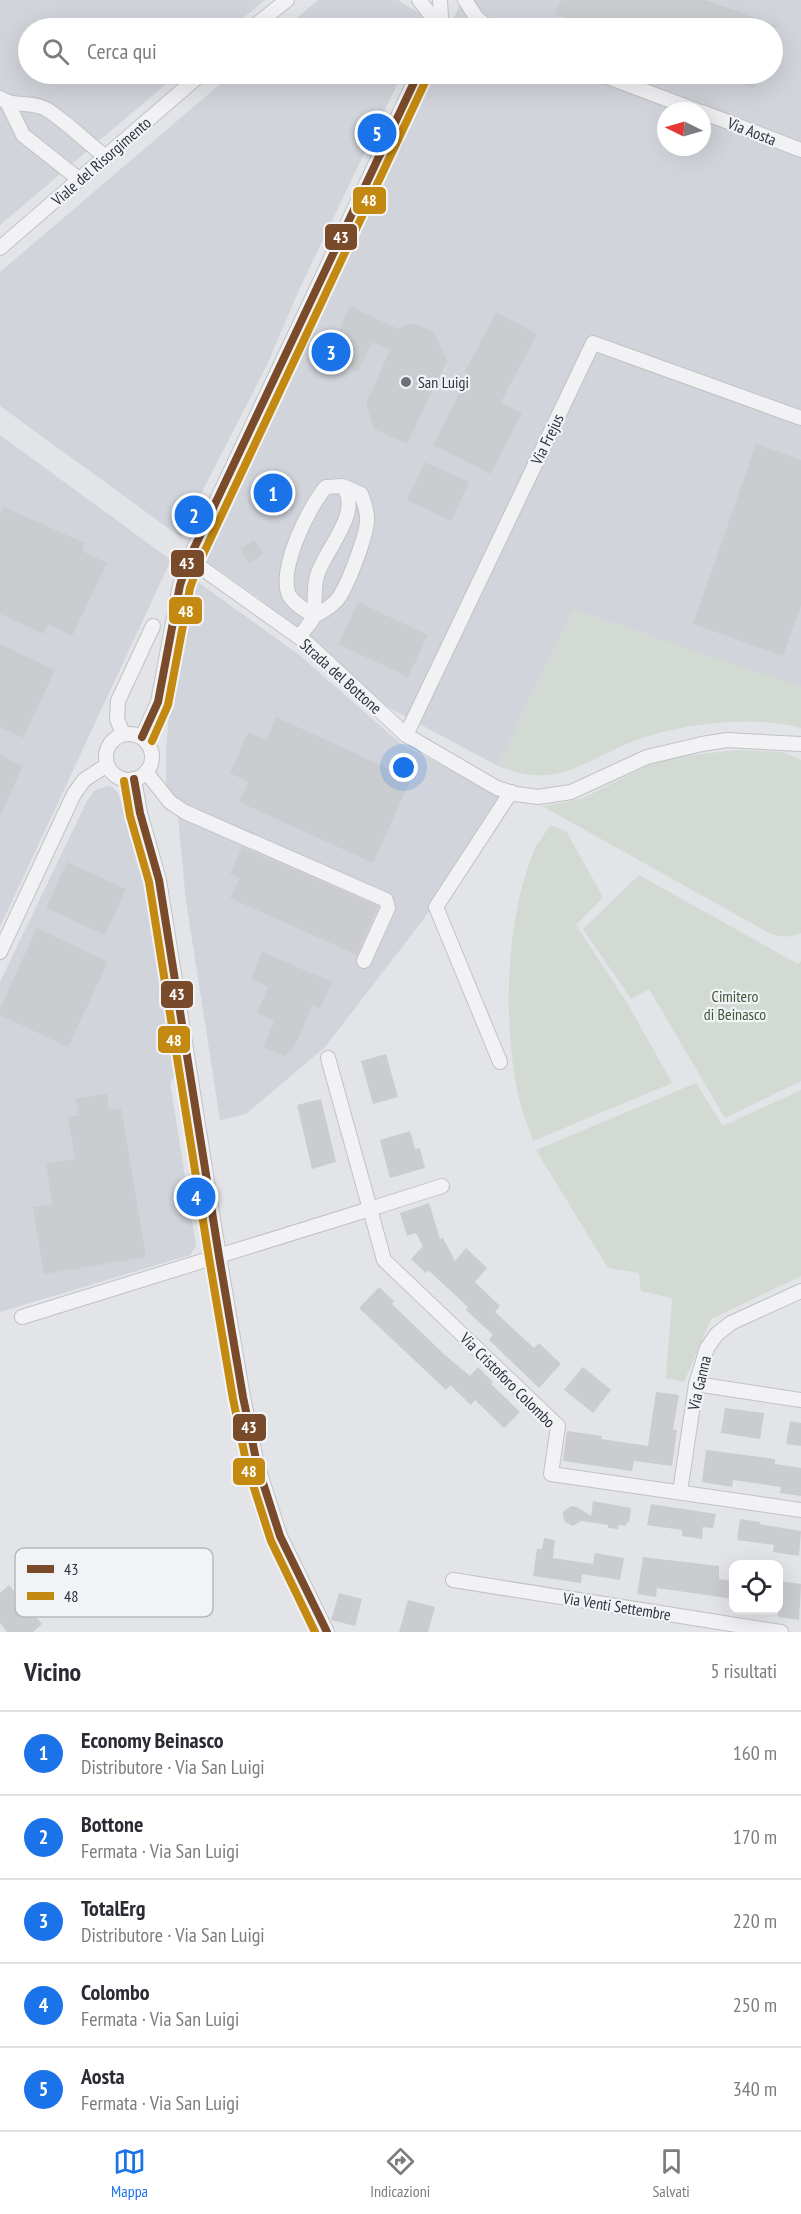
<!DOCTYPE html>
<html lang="it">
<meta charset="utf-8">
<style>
body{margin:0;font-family:"PT Sans Narrow",sans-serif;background:#f7f7f7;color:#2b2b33}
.controls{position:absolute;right:18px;bottom:18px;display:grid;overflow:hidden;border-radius:12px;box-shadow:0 6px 24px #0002}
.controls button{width:54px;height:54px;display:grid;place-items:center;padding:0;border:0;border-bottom:2px solid #e1e1e2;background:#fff;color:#2b2b33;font:30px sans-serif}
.compass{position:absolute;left:657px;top:102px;width:54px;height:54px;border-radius:50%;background:#fff;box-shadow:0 6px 24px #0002;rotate:275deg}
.you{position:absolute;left:404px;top:768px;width:21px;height:21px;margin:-15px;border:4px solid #fff;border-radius:50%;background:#1a73e8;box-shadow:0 0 0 9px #1a73e833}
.badge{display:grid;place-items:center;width:39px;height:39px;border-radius:50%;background:#1a73e8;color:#fff;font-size:20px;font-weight:700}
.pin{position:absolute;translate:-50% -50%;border:3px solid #fff;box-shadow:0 2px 6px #0006}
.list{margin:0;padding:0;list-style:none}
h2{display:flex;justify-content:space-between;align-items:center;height:78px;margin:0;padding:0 24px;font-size:26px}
h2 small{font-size:20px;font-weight:400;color:#7c7c81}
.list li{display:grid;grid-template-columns:39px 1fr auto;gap:18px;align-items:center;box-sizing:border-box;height:84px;padding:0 24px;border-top:2px solid #e1e1e2}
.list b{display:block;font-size:22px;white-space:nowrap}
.list p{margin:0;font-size:20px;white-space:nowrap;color:#7c7c81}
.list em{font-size:20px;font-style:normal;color:#7c7c81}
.icon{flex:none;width:33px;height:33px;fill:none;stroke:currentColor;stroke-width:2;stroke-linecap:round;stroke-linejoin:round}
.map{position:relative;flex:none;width:801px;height:1632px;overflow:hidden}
.search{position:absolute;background:#fff;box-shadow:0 6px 24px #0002;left:18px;right:18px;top:18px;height:66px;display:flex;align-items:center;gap:15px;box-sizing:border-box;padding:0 21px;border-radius:33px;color:#7c7c81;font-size:22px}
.sheet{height:498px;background:#fff}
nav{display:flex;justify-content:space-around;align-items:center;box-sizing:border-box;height:84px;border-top:2px solid #e1e1e2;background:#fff;font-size:16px;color:#7c7c81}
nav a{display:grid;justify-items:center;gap:3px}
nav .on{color:#1a73e8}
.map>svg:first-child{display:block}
</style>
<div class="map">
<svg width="801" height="1632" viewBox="0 0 801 1632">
<rect width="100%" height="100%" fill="#e2e4e7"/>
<g fill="#d1d4da" fill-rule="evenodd">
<path d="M 0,0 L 265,0 L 231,28 L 28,28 L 28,74 L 178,74 L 0,225 Z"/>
<path d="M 318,0 L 398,0 L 428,19 L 423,28 L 285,28 Z"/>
<path d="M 463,0 L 801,0 L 801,687 L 573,610 L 498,766 L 386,706 L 309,637 L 252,593 L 198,556 L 426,74 L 772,74 L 772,28 L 448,28 ZM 666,111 L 702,111 L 702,147 L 666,147 Z"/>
<path d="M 232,74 L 402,74 L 299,290 L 267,365 L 206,484 L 182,538 L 0,406 L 0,272 Z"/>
<path d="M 0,435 L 171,560 L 0,927 Z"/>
<path d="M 191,577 L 298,654 L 400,743 L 503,798 L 423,920 L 325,1047 L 246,1114 L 220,1120 L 186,901 L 176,796 L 171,794 L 166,783 L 166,749 L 169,715 L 182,618 Z"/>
<path d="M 107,786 L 112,787 L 117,792 L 128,815 L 145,859 L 150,881 L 178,1074 L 170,1082 L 196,1246 L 190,1255 L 0,1312 L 0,982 L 87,801 L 94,791 Z"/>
</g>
<g fill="#d3dad4">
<path d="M 573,610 L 801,687 L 801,728 C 753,715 684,723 637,740 C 582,760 560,791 498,766 Z"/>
<path d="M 737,750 L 782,752 L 801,760 L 801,933 C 790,938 780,937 769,933 L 542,806 L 581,799 L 649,765 L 683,756 Z"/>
<path d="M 550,825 L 566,831 L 603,897 L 576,925 L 629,1006 L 672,1083 L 533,1141 C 529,1128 523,1115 520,1102 C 502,1027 505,925 533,853 C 537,843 545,834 550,825 Z"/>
<path d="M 639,875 L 798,964 L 801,961 L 801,1081 L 725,1118 L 649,989 L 631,999 L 583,929 Z"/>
<path d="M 696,1083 L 723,1126 L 801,1090 L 801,1276 L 711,1319 L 684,1382 L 666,1378 L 672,1298 L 641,1291 L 639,1273 L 608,1268 L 536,1150 Z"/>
</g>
<g fill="#cbcccf">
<path d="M 561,0 L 706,0 L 780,27 L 594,28 L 555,14 Z"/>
<path d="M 718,74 L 761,74 L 755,89 Z"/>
<path d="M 350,306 L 398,329 L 404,325 L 413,323 L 434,332 L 447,361 L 407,444 L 374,429 L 366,404 L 390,350 L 372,342 L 357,372 L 312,352 L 320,337 L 333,344 Z"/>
<path d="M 496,312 L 537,334 L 501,402 L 522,413 L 491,474 L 433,445 L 469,374 L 465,372 Z"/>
<path d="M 756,444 L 801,460 L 801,605 L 783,656 L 693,624 Z"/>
<path d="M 425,462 L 469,482 L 451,521 L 407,500 Z"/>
<path d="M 4,507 L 85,543 L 82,551 L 107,563 L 72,636 L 48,624 L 44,634 L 0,614 L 0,515 Z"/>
<path d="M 254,540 L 263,554 L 249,563 L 240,549 Z"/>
<path d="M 358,602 L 428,635 L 408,677 L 338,644 Z"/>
<path d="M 0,644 L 55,670 L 23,738 L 0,727 Z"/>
<path d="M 276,717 L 411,779 L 373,863 L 239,802 L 248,782 L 230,773 L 248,732 L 266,740 Z"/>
<path d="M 0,755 L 23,766 L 0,816 Z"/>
<path d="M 242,847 L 378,906 L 357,955 L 230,898 L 240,878 L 230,874 Z"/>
<path d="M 67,862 L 126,889 L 105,935 L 46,908 Z"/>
<path d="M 37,928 L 108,962 L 68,1047 L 0,1015 L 0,1008 Z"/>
<path d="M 262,952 L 332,982 L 320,1009 L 312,1005 L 295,1046 L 284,1056 L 263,1047 L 274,1021 L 257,1013 L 268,987 L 251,979 Z"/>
<path d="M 386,1054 L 398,1097 L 373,1104 L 361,1061 Z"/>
<path d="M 107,1094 L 109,1110 L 121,1108 L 146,1257 L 44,1274 L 33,1207 L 52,1204 L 46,1163 L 75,1159 L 68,1117 L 79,1115 L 76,1098 Z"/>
<path d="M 321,1099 L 336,1162 L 312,1169 L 297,1105 Z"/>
<path d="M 410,1131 L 415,1149 L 420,1148 L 425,1168 L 390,1178 L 380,1140 Z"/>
<path d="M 429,1203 L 440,1239 L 443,1238 L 455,1261 L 466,1248 L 487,1268 L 475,1282 L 500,1306 L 495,1312 L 534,1348 L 539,1343 L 561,1364 L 539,1388 L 489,1340 L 493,1335 L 466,1310 L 468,1307 L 428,1270 L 426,1273 L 411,1259 L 423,1246 L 416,1233 L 407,1236 L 400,1213 Z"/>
<path d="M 379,1287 L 394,1301 L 392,1304 L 445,1355 L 470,1376 L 478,1367 L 493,1382 L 491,1384 L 520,1412 L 504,1428 L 475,1400 L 471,1405 L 450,1385 L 446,1390 L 359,1308 Z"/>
<path d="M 583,1367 L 611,1390 L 593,1413 L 564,1390 Z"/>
<path d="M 656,1392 L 679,1395 L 673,1430 L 677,1430 L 672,1466 L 634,1461 L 632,1471 L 563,1461 L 567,1431 L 602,1436 L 601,1439 L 648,1446 Z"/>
<path d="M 725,1408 L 764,1413 L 760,1439 L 721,1433 Z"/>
<path d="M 790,1421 L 801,1423 L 801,1446 L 786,1444 Z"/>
<path d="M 706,1450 L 775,1459 L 775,1464 L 801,1468 L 801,1496 L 780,1493 L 781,1487 L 733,1480 L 732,1487 L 702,1482 Z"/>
<path d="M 593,1501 L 631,1508 L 629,1523 L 627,1522 L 626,1526 L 619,1525 L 618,1529 L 608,1528 L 608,1525 L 581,1521 L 573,1526 L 564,1521 L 563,1512 L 571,1506 L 577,1507 L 591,1516 Z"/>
<path d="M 651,1504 L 716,1514 L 713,1528 L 703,1527 L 702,1539 L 682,1536 L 682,1530 L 647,1525 Z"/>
<path d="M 740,1519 L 760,1522 L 759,1524 L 801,1531 L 799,1556 L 773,1552 L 774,1545 L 737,1540 Z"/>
<path d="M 544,1538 L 555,1540 L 553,1558 L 593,1564 L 595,1553 L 624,1558 L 620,1580 L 582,1574 L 581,1583 L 533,1576 L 537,1549 L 542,1549 Z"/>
<path d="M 643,1557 L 719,1566 L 719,1579 L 734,1581 L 734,1599 L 657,1588 L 656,1597 L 637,1594 Z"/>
<path d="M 778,1581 L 801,1584 L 799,1620 L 778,1617 Z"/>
<path d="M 9,1585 L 42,1624 L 33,1632 L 7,1632 L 0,1623 L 0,1593 Z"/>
<path d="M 339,1593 L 362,1599 L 355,1626 L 331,1620 Z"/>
<path d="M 408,1600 L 435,1607 L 428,1632 L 399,1632 Z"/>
</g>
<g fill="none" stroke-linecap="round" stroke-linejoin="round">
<defs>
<g id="minor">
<path d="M 419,0 L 430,14 L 434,28"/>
<path d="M 465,0 L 476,17 L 489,28"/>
<path d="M 252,28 L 287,0"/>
<path d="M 438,28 L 441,17 L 440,0"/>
<path d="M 600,74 L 698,111"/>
<path d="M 0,98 C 14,108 30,100 46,109 C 67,122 86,142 106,157"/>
<path d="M 8,104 L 23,135 L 80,180"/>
<path d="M 702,112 L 801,150"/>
<path d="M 0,248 L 201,74"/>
<path d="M 189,559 L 307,643 L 406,735 L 497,788 L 516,794 L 538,797 L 571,792 L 647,757 L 702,744 L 727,740 L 801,744"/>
<path d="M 299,637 C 303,631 310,624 313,618 C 316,609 313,588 317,576 C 324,550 363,513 343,486 L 326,487 C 309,506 278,569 289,595 C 294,604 305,610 314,616 C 322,612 331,607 337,600 C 347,588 366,537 367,521 C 368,513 364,502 361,494 L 343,486"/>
<circle cx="129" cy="757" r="23"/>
<path d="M 123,734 L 117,719 L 118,701 L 153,626"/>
<path d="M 406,735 L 593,343 L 801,418"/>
<path d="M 142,737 L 158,702 L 180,585 L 189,559 L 418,74"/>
<path d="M 146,772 L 170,802 L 185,812 L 386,900 L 388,908 L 364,961"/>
<path d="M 134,779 L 140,813 L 159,880 L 219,1256 L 243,1397 L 257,1464 L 280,1536 L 327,1632"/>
<path d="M 0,952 L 74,794 L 84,780 L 107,765"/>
<path d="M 328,1058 L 370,1209 L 442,1186"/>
<path d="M 500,1062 L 436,907 L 511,792"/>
<path d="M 22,1317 L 370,1209 L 384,1260 L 558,1426 L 551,1474 L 801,1510"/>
<path d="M 696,1384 L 801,1400"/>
<path d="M 680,1492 L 696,1384 L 707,1348 L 717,1334 L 731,1323 L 801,1291"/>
<path d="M 453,1580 L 781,1632"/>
</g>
</defs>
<use href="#minor" stroke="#c1c2c5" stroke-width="16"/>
<use href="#minor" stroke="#f2f2f4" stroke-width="14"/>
<defs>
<g id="bus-1">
<path d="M 142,737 L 158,702 L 180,585 L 189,559 L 418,74"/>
<path d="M 134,779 L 140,813 L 159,880 L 219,1256 L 243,1397 L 257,1464 L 280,1536 L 327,1632"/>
</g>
<g id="bus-2">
<path d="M 152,741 L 168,705 L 190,588 L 199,563 L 427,78"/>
<path d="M 124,781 L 130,816 L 149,882 L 209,1258 L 233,1399 L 247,1466 L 271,1541 L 315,1632"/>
</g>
</defs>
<use href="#bus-1" stroke="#f1f3f6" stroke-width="12"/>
<use href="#bus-2" stroke="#f1f3f6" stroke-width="12"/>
<use href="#bus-1" stroke="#7a4b2a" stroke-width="8"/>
<use href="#bus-2" stroke="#c48910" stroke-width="8"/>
</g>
<circle fill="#6c7079" stroke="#f1f3f6" stroke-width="2" cx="406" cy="382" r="6"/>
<g text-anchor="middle" stroke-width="4.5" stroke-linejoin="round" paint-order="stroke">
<g font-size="16" fill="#2c323e" stroke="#f1f3f6">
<text transform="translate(752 131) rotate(21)" y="6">Via Aosta</text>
<text transform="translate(101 161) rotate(-41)" y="6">Viale del Risorgimento</text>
<text transform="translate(547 439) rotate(-64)" y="6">Via Frejus</text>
<text transform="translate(341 676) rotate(42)" y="6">Strada del Bottone</text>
<text transform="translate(508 1380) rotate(45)" y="6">Via Cristoforo Colombo</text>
<text transform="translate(699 1383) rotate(-77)" y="6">Via Ganna</text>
<text transform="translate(617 1606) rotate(9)" y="6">Via Venti Settembre</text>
</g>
<g font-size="16" fill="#2c323e" stroke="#f1f3f6" text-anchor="start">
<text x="418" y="388">San Luigi</text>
</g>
<g font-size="16" fill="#40583a" stroke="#f1f3f6">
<text x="735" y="1002">Cimitero<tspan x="735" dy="18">di Beinasco</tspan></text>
</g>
</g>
<rect x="15" y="1548" width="198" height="69" rx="9" fill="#f1f3f6" stroke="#b6b9bf" stroke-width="1.5"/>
<rect x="27" y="1565" width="27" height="8" fill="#7a4b2a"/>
<rect x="27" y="1592" width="27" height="8" fill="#c48910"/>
<g font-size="16" fill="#2c323e">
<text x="64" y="1575">43</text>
<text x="64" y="1602">48</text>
</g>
<g stroke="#f1f3f6" stroke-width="2">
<rect x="352" y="186" width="35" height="29" rx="6" fill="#c48910"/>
<rect x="324" y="223" width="34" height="28" rx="6" fill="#7a4b2a"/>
<rect x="170" y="549" width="35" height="29" rx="6" fill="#7a4b2a"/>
<rect x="168" y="596" width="35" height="29" rx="6" fill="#c48910"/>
<rect x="160" y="980" width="34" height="29" rx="6" fill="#7a4b2a"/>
<rect x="157" y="1025" width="34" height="29" rx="6" fill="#c48910"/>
<rect x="232" y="1413" width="35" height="29" rx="6" fill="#7a4b2a"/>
<rect x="232" y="1457" width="34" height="29" rx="6" fill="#c48910"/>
</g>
<g font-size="16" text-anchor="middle" font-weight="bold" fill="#fff">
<text x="369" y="206">48</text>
<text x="341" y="243">43</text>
<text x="187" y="569">43</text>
<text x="186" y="617">48</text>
<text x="177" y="1000">43</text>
<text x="174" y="1046">48</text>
<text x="249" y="1433">43</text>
<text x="249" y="1477">48</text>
</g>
</svg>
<div class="controls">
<button><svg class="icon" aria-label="locate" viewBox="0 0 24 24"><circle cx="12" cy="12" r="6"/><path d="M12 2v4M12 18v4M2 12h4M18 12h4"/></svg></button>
</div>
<svg class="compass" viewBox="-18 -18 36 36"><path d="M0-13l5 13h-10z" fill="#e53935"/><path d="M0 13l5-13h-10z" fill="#7c7c81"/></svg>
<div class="you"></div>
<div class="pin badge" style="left:273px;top:493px">1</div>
<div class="pin badge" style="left:194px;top:515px">2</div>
<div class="pin badge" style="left:331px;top:352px">3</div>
<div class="pin badge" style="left:196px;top:1197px">4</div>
<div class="pin badge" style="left:377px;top:133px">5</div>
<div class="search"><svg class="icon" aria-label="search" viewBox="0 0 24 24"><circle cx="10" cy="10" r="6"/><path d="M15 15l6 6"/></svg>Cerca qui</div>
</div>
<section class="sheet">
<h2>Vicino<small>5 risultati</small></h2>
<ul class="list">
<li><span class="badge">1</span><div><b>Economy Beinasco</b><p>Distributore · Via San Luigi</p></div><em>160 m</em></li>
<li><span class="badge">2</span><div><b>Bottone</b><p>Fermata · Via San Luigi</p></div><em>170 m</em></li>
<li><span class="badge">3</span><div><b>TotalErg</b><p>Distributore · Via San Luigi</p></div><em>220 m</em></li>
<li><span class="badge">4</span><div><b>Colombo</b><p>Fermata · Via San Luigi</p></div><em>250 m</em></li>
<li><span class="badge">5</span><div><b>Aosta</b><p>Fermata · Via San Luigi</p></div><em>340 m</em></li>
</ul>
</section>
<nav>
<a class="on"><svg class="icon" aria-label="map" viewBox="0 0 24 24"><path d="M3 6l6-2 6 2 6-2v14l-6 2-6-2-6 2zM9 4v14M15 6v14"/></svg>Mappa</a>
<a><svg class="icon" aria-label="directions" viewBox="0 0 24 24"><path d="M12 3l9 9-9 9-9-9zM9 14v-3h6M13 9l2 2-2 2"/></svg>Indicazioni</a>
<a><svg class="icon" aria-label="saved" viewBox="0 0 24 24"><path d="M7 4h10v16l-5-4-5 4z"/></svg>Salvati</a>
</nav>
